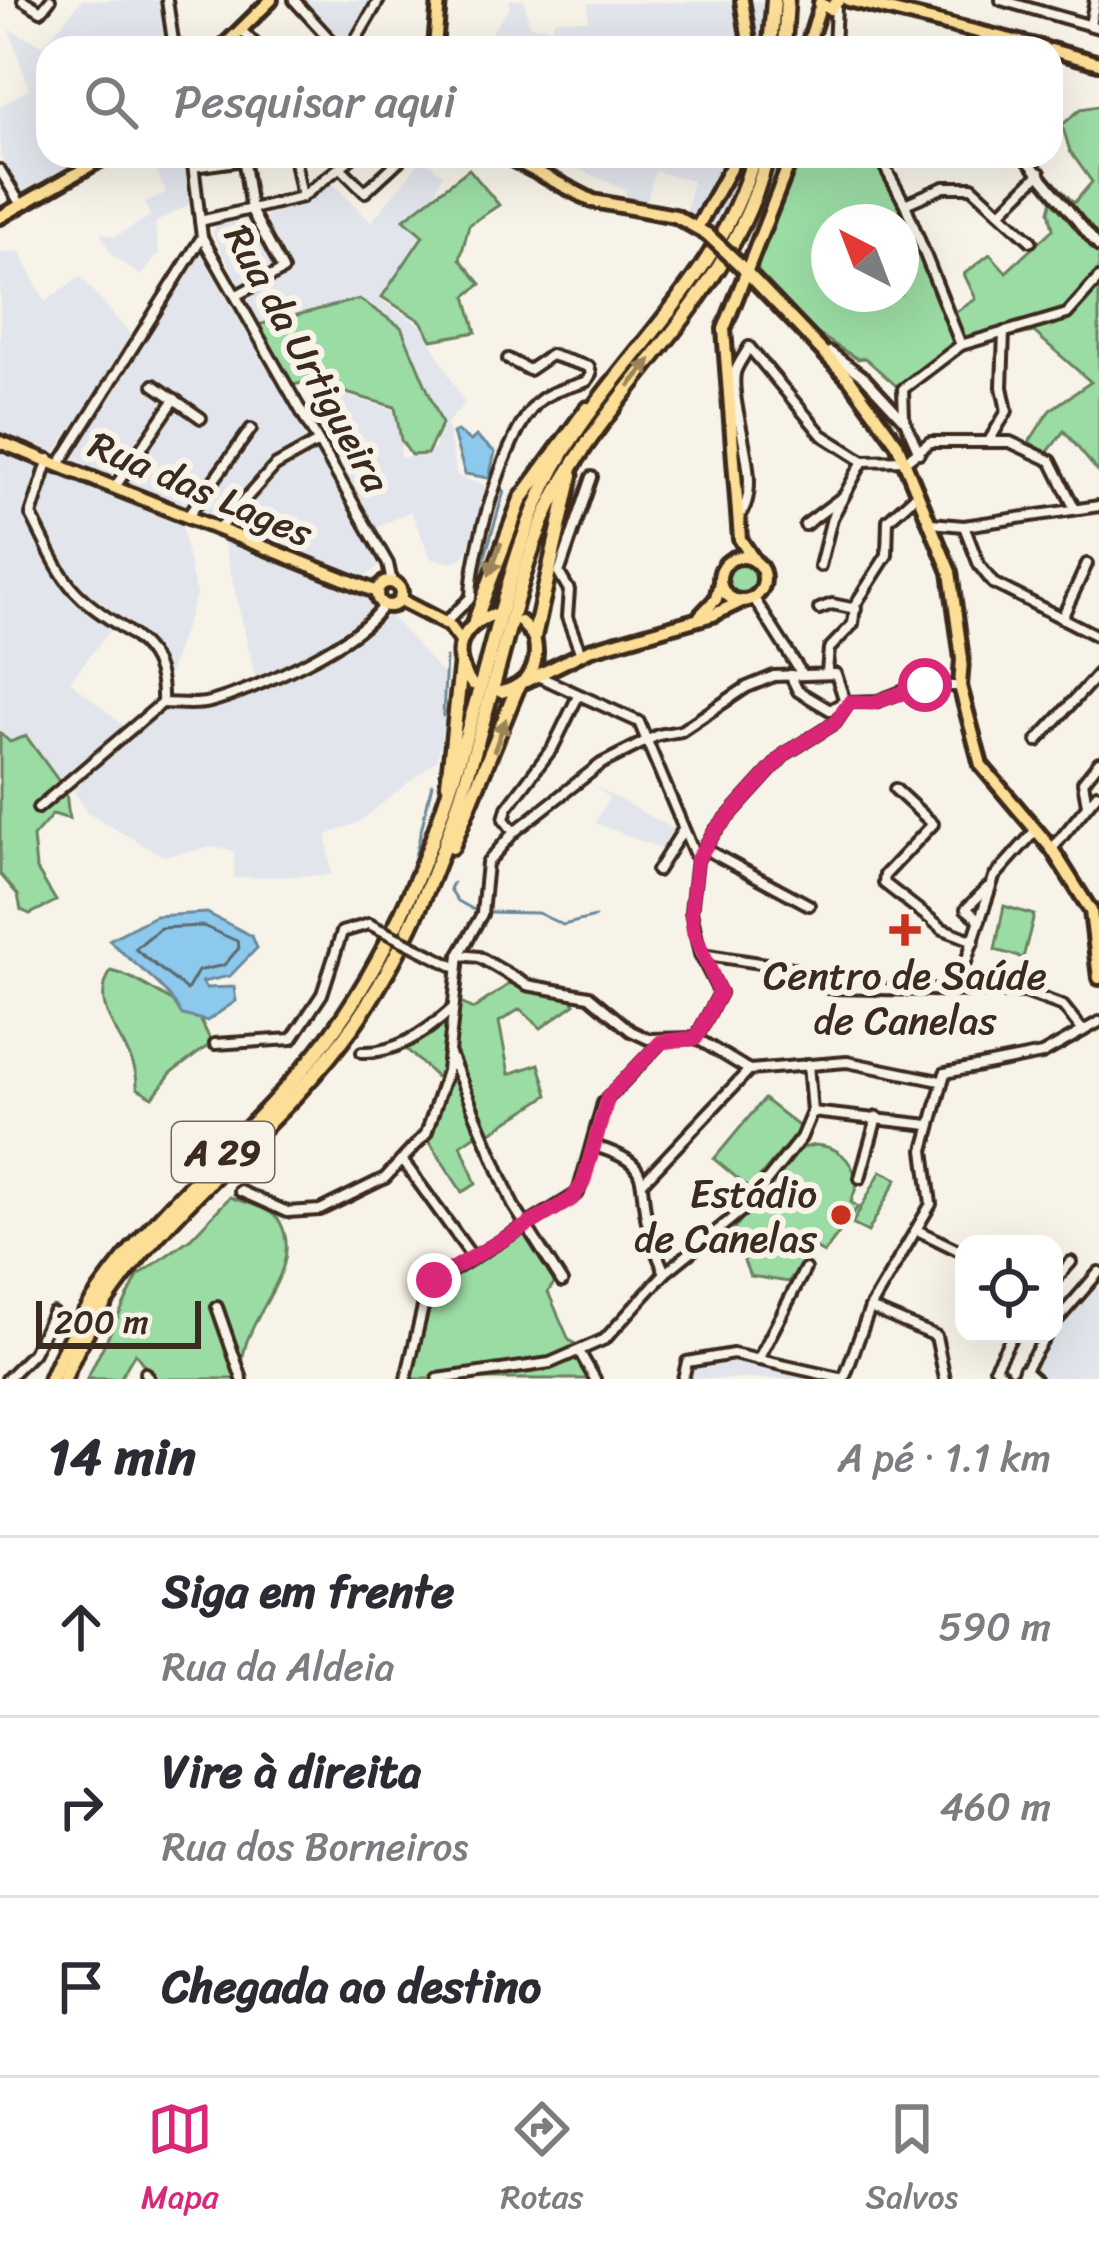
<!DOCTYPE html>
<html lang="pt">
<meta charset="utf-8">
<style>
body{margin:0;font-family:Sriracha,sans-serif;background:#f7f7f7;color:#2b2b33}
.controls{position:absolute;right:36px;bottom:36px;display:grid;overflow:hidden;border-radius:24px;box-shadow:0 12px 48px #0002}
.controls button{width:108px;height:108px;display:grid;place-items:center;padding:0;border:0;border-bottom:3px solid #e1e1e2;background:#fff;color:#2b2b33;font:60px sans-serif}
.compass{position:absolute;left:811px;top:204px;width:108px;height:108px;border-radius:50%;background:#fff;box-shadow:0 12px 48px #0002;rotate:318deg}
.scale{position:absolute;left:36px;bottom:30px;width:165px;box-sizing:border-box;padding-left:12px;border:6px solid #3b2a1e;border-top:0;font-size:33px;line-height:42px;white-space:nowrap;color:#3b2a1e;-webkit-text-stroke:9px #f7f3e8;paint-order:stroke}
.stop{position:absolute;width:36px;height:36px;margin:-27px;border:9px solid #db2777;border-radius:50%;background:#fff}
.stop.end{background:#db2777;border-color:#fff;box-shadow:0 3px 12px #0008}
.list{margin:0;padding:0;list-style:none}
h2{display:flex;justify-content:space-between;align-items:center;height:156px;margin:0;padding:0 48px;font-size:51px}
h2 small{font-size:39px;font-weight:400;color:#7c7c81}
.list li{display:grid;grid-template-columns:78px 1fr auto;gap:36px;align-items:center;box-sizing:border-box;height:180px;padding:0 48px;border-top:3px solid #e1e1e2}
.list b{display:block;font-size:45px;white-space:nowrap}
.list p{margin:0;font-size:39px;white-space:nowrap;color:#7c7c81}
.list em{font-size:39px;font-style:normal;color:#7c7c81}
.icon{flex:none;width:66px;height:66px;fill:none;stroke:currentColor;stroke-width:2;stroke-linecap:round;stroke-linejoin:round}
.map{position:relative;flex:none;width:1099px;height:1379px;overflow:hidden}
.search{position:absolute;background:#fff;box-shadow:0 12px 48px #0002;left:36px;right:36px;top:36px;height:132px;display:flex;align-items:center;gap:30px;box-sizing:border-box;padding:0 42px;border-radius:36px;color:#7c7c81;font-size:45px}
.sheet{height:696px;background:#fff}
nav{display:flex;justify-content:space-around;align-items:center;box-sizing:border-box;height:168px;border-top:3px solid #e1e1e2;background:#fff;font-size:33px;color:#7c7c81}
nav a{display:grid;justify-items:center;gap:6px}
nav .on{color:#db2777}
.map>svg:first-child{display:block}
</style>
<div class="map">
<svg width="1099" height="1379" viewBox="0 0 1099 1379">
<rect width="100%" height="100%" fill="#f7f3e8"/>
<filter id="ink" filterUnits="userSpaceOnUse"><feTurbulence type="fractalNoise" baseFrequency=".00833" numOctaves="2"/><feDisplacementMap in="SourceGraphic" scale="24" xChannelSelector="R" yChannelSelector="G"/><feConvolveMatrix kernelMatrix="1 2 1 2 8 2 1 2 1" color-interpolation-filters="sRGB"/></filter>
<g filter="url(#ink)">
<g fill="#e2e6ec">
<path d="M 82,0 L 166,0 L 172,48 L 48,48 L 48,156 L 86,156 L 24,196 L 0,156 L 0,106 L 29,89 L 9,29 L 43,45 Z"/>
<path d="M 303,0 L 376,0 L 346,43 Z"/>
<path d="M 509,0 L 524,0 L 530,26 L 552,27 L 554,20 L 588,20 L 588,3 L 763,1 L 760,48 L 479,48 L 510,8 Z"/>
<path d="M 150,156 L 187,156 L 192,203 L 155,223 L 159,253 L 141,276 L 112,255 L 100,232 L 115,237 L 150,216 L 145,203 L 166,193 Z"/>
<path d="M 516,156 L 744,156 L 714,233 L 685,214 L 693,181 L 655,171 L 645,208 L 624,203 L 626,190 L 565,163 L 559,173 Z"/>
<path d="M 422,159 L 443,174 L 419,229 L 421,245 L 380,299 L 423,327 L 465,404 L 447,423 L 457,476 L 489,487 L 466,554 L 454,563 L 431,559 L 411,511 L 374,529 L 305,407 L 333,392 L 401,412 L 401,459 L 436,449 L 434,423 L 379,314 L 361,299 L 259,323 L 246,300 L 291,272 L 264,222 L 268,210 L 297,204 L 331,182 L 371,222 Z"/>
<path d="M 246,215 L 274,267 L 240,286 L 212,233 L 218,222 Z"/>
<path d="M 20,251 L 45,302 L 80,276 L 133,337 L 55,453 L 0,435 L 0,254 Z"/>
<path d="M 199,255 L 207,256 L 381,565 L 366,576 L 365,586 L 72,459 Z"/>
<path d="M 0,450 L 39,464 L 25,515 L 67,593 L 112,628 L 70,681 L 125,727 L 60,781 L 0,750 Z"/>
<path d="M 55,468 L 180,518 L 196,595 L 168,678 L 154,648 L 78,586 L 40,520 L 38,511 Z"/>
<path d="M 222,535 L 368,599 L 373,611 L 295,662 L 255,677 Z"/>
<path d="M 390,615 L 443,674 L 444,726 L 437,760 L 359,822 L 327,835 L 331,875 L 234,878 L 234,851 L 214,847 L 163,856 L 87,813 L 72,787 L 162,709 L 207,707 L 279,683 Z"/>
<path d="M 591,784 L 677,831 L 665,850 L 595,823 L 609,797 Z"/>
<path d="M 1099,1281 L 1099,1379 L 1040,1379 L 1032,1367 Z"/>
<path d="M 719,1352 L 823,1379 L 679,1379 L 686,1358 Z"/>
</g>
<g fill="#9bdba4" stroke="#6b8261" stroke-width="3" fill-rule="evenodd">
<path d="M 1099,106 L 1099,473 L 1064,431 L 1047,453 L 1029,442 L 1050,410 L 1091,382 L 1034,332 L 959,348 L 901,390 L 865,358 L 858,359 C 821,336 765,307 756,262 L 800,156 L 878,156 L 948,317 L 976,299 L 964,274 L 990,254 L 1006,272 L 1053,229 L 1049,211 L 1056,184 L 1074,203 L 1092,182 L 1070,151 L 1062,125 L 1081,109 ZM 829,222 L 901,222 L 901,294 L 829,294 Z"/>
<path d="M 469,169 L 499,205 L 469,225 L 460,259 L 481,284 L 466,296 L 476,332 L 432,340 L 421,321 L 382,297 L 423,236 L 404,219 Z"/>
<path d="M 359,299 L 401,327 L 442,424 L 427,454 L 411,455 L 401,440 L 395,407 L 308,382 L 292,385 L 258,325 Z"/>
<circle cx="741" cy="578" r="17"/>
<path d="M 0,733 L 10,742 L 26,736 L 66,791 L 69,819 L 53,814 L 33,837 L 36,868 L 56,901 L 30,914 L 21,910 L 18,895 L 0,874 Z"/>
<path d="M 1004,906 L 1034,915 L 1023,958 L 995,950 Z"/>
<path d="M 111,971 C 143,978 164,1002 196,1011 L 212,1043 L 171,1073 L 153,1097 L 137,1088 C 139,1043 84,1015 111,971 Z"/>
<path d="M 512,982 L 568,995 L 575,1004 L 541,1028 L 520,1009 L 499,1022 L 509,1074 L 539,1064 L 548,1095 L 488,1134 L 484,1130 L 461,1145 L 476,1184 L 462,1192 L 427,1138 L 447,1087 L 402,1045 L 457,1001 L 473,1009 Z"/>
<path d="M 764,1099 L 801,1128 L 750,1189 L 714,1159 Z"/>
<path d="M 814,1145 C 839,1146 851,1159 858,1182 L 851,1202 L 858,1207 L 824,1253 L 815,1248 L 788,1282 L 750,1276 L 732,1232 L 792,1151 Z"/>
<path d="M 881,1171 L 897,1179 L 868,1232 L 852,1224 Z"/>
<path d="M 230,1197 C 245,1203 271,1207 280,1222 C 309,1276 228,1327 245,1379 L 154,1379 L 135,1353 L 120,1379 L 87,1379 L 138,1276 L 191,1238 Z"/>
<path d="M 527,1234 L 557,1279 L 548,1292 L 569,1340 L 583,1349 L 599,1379 L 402,1379 L 407,1377 C 431,1273 429,1277 527,1234 Z"/>
</g>
<g fill="#8cc9ec" stroke="#6c899a" stroke-width="3">
<path d="M 457,431 L 471,441 L 476,436 L 495,452 L 489,478 L 465,474 L 453,433 Z"/>
<path d="M 207,913 L 252,936 L 257,948 L 230,976 L 202,982 L 206,988 L 234,987 L 236,1001 L 207,1021 L 182,1015 C 162,979 137,969 109,940 L 155,916 Z"/>
</g>
<g fill="none" stroke-linecap="round" stroke-linejoin="round">
<path stroke="#5b6a70" stroke-width="3" d="M 203,926 L 237,941 L 239,948 L 224,965 L 198,971 L 187,990 L 135,949 L 160,928 Z"/>
<g stroke="#6c899a" stroke-width="3">
<path d="M 475,591 L 504,491 L 500,489"/>
<path d="M 443,716 L 446,658"/>
<path d="M 412,869 L 432,784"/>
<path d="M 453,883 L 450,889 L 458,901 L 476,911"/>
<path d="M 486,912 L 538,913 L 563,925 L 595,917"/>
</g>
<defs>
<g id="minor">
<path d="M 23,0 L 41,11 L 50,0"/>
<path d="M 167,0 L 174,48"/>
<path d="M 294,0 L 338,48"/>
<path d="M 1001,0 L 1099,28"/>
<path d="M 1090,25 L 1095,0"/>
<path d="M 241,30 L 259,48"/>
<path d="M 351,48 L 379,0"/>
<path d="M 834,48 L 836,6"/>
<path d="M 192,156 L 202,237 L 388,564 L 392,582"/>
<path d="M 294,156 L 302,197"/>
<path d="M 1024,156 L 1099,247"/>
<path d="M 881,160 L 905,204 L 961,345"/>
<path d="M 193,167 L 244,160"/>
<path d="M 341,168 L 365,192 L 404,156"/>
<path d="M 0,170 L 21,205"/>
<path d="M 905,204 L 944,187 L 972,187 L 1031,241"/>
<path d="M 1002,211 L 1040,173"/>
<path d="M 200,221 L 302,197 L 354,156"/>
<path d="M 237,295 L 283,270 L 251,210 L 243,156"/>
<path d="M 830,352 L 865,378 L 902,418"/>
<path d="M 154,385 L 201,418"/>
<path d="M 989,441 L 1007,411 L 1002,387 L 1004,332"/>
<path d="M 919,453 L 904,419 L 903,389 L 961,345 L 1067,314 L 1099,278"/>
<path d="M 61,462 L 202,237"/>
<path d="M 117,484 L 175,399"/>
<path d="M 190,513 L 251,429"/>
<path d="M 739,516 C 766,485 729,411 735,373 C 737,365 745,355 749,347 L 822,435 L 863,461 L 907,460 L 930,442 L 1010,442 L 1051,461 L 1075,509"/>
<path d="M 931,523 L 964,526 L 1099,506"/>
<path d="M 805,525 L 841,498"/>
<path d="M 964,526 L 979,565 L 993,583 L 1099,637"/>
<path d="M 220,527 L 275,466 L 318,442"/>
<path d="M 820,566 L 832,518 L 863,461"/>
<path d="M 753,597 L 802,674"/>
<path d="M 819,609 L 832,604 L 856,609"/>
<path d="M 1062,618 L 1087,564"/>
<path d="M 445,623 L 471,597 C 472,549 504,439 536,404 C 548,391 572,387 587,381 L 591,374 L 589,367 L 551,355 L 529,370 L 508,359"/>
<path d="M 581,654 L 567,617 L 569,590 L 559,573 L 592,477"/>
<path d="M 827,672 L 829,649 L 853,624 L 855,605 L 887,555 L 888,520 L 917,494"/>
<path d="M 790,675 L 798,691 L 830,710 L 845,701"/>
<path d="M 540,677 L 639,722 L 697,860"/>
<path d="M 162,703 C 177,703 196,706 210,702 C 252,691 362,642 383,605"/>
<path d="M 1037,741 L 1099,673"/>
<path d="M 895,789 L 933,824 L 885,875 L 884,883 L 943,929 L 974,941"/>
<path d="M 1087,804 L 1083,782 L 1099,762"/>
<path d="M 38,808 L 162,703 C 165,633 112,632 74,590 C 56,570 44,539 31,515 L 49,459"/>
<path d="M 514,832 L 504,819 L 507,808 L 553,747 L 578,696"/>
<path d="M 705,849 L 809,905"/>
<path d="M 1052,849 L 1097,794"/>
<path d="M 657,871 L 683,830"/>
<path d="M 980,920 L 966,909 L 987,888"/>
<path d="M 429,954 L 457,968"/>
<path d="M 701,954 L 792,968 L 828,988 L 1025,992 L 1063,1006 L 1083,1031"/>
<path d="M 459,955 L 479,957 L 527,985 L 589,996 L 631,1031 L 648,1039 L 696,1038 L 749,1070 L 847,1062 L 940,1081"/>
<path d="M 957,989 L 994,877 L 1035,831"/>
<path d="M 696,1038 L 720,993 L 700,954 L 691,912 L 697,860 L 715,831 L 785,754 L 835,723 L 849,702 L 878,701 L 917,686 L 960,686"/>
<path d="M 215,1044 L 292,1039 L 322,994 L 342,932 L 369,924"/>
<path d="M 362,1052 C 395,1054 429,1030 452,1009"/>
<path d="M 450,1054 L 513,1205 L 562,1282"/>
<path d="M 812,1112 L 929,1125"/>
<path d="M 594,1146 C 655,1164 636,1177 648,1226 C 651,1242 659,1258 665,1273"/>
<path d="M 403,1161 L 471,1255"/>
<path d="M 860,1178 L 877,1117"/>
<path d="M 644,1181 L 749,1070"/>
<path d="M 240,1191 L 287,1212 L 320,1210 L 385,1178 L 426,1134 L 447,1071 L 459,955 L 482,914 L 487,863 L 514,832 L 601,764 L 658,735 L 681,731 L 747,687 L 774,676 L 836,674 L 846,705"/>
<path d="M 917,1230 L 964,1253"/>
<path d="M 1054,1281 L 1071,1262"/>
<path d="M 217,1307 L 242,1379"/>
<path d="M 870,1308 L 936,1336 L 945,1379"/>
<path d="M 1054,1324 L 1099,1272"/>
<path d="M 580,1353 L 595,1379"/>
<path d="M 758,1360 L 805,1269"/>
<path d="M 1024,1369 L 1035,1379"/>
<path d="M 145,1373 L 149,1379"/>
<path d="M 7,1379 L 33,1353 L 53,1313"/>
<path d="M 406,1379 L 428,1286 L 578,1193 L 603,1103 L 660,1043"/>
<path d="M 438,1379 L 550,1363 L 605,1339 L 665,1273 L 745,1208 L 801,1138 L 812,1112 L 808,1064"/>
<path d="M 683,1379 L 687,1362 L 733,1354 L 844,1379"/>
<path d="M 844,1379 L 870,1308 L 931,1204 L 924,1150 L 945,1073 L 1042,1054 L 1099,1022"/>
<path d="M 1007,1379 L 995,1367 L 1013,1334"/>
<path d="M 1019,1379 L 1047,1334"/>
</g>
<g id="major">
<path d="M 742,0 L 750,48"/>
<path d="M 848,0 L 1044,48"/>
<path d="M 820,3 L 830,9 L 839,0"/>
<path d="M 222,48 L 271,0"/>
<path d="M 435,48 L 439,0"/>
<path d="M 807,48 L 821,4"/>
<path d="M 1051,50 L 1099,63"/>
<path d="M 506,156 L 593,201 L 675,216 L 707,234"/>
<path d="M 0,217 L 107,156"/>
<path d="M 698,226 L 737,156"/>
<path d="M 738,263 L 851,381 L 897,444 L 950,572 L 962,659 L 960,686 L 981,765 L 1052,849 L 1091,911 L 1099,978"/>
<path d="M 0,442 L 377,592"/>
<circle cx="742" cy="579" r="22"/>
<path d="M 754,560 L 740,539 L 724,329 L 792,156"/>
<circle cx="389" cy="594" r="12"/>
<path d="M 400,600 L 449,625 L 460,640"/>
<path d="M 700,616 L 716,599 L 720,582"/>
<path d="M 526,681 L 589,650 L 713,615 L 742,601"/>
<path d="M 472,684 C 449,655 459,627 492,615"/>
<path d="M 501,692 C 529,686 541,664 534,637 L 521,622"/>
</g>
<g id="highway">
<path d="M 770,48 L 774,0"/>
<path d="M 784,48 L 787,0"/>
<path d="M 475,621 L 521,499 L 587,409"/>
<path d="M 534,637 L 571,475"/>
<path d="M 448,784 L 461,666"/>
<path d="M 452,847 L 518,686"/>
<path d="M 51,1379 C 115,1224 255,1148 345,1014 C 414,912 449,798 482,681 C 504,602 521,521 564,451 C 626,350 723,274 754,156"/>
<path d="M 64,1379 C 122,1232 266,1149 355,1023 C 430,915 462,797 497,672 C 514,612 527,547 557,492 C 621,375 735,290 767,156"/>
</g>
</defs>
<use href="#minor" stroke="#3b2a1e" stroke-width="16"/>
<use href="#major" stroke="#3b2a1e" stroke-width="20"/>
<use href="#highway" stroke="#3b2a1e" stroke-width="21"/>
<use href="#minor" stroke="#f7f3e8" stroke-width="8"/>
<use href="#major" stroke="#fcde96" stroke-width="10"/>
<use href="#highway" stroke="#fcde96" stroke-width="12"/>
<defs>
<path id="minor-bridge" d="M 369,924 L 429,954"/>
<path id="major-bridge" d="M 707,234 L 738,263"/>
</defs>
<use href="#minor-bridge" stroke="#3b2a1e" stroke-width="16" stroke-linecap="butt"/>
<use href="#major-bridge" stroke="#3b2a1e" stroke-width="20" stroke-linecap="butt"/>
<use href="#minor-bridge" stroke="#f7f3e8" stroke-width="8"/>
<use href="#major-bridge" stroke="#fcde96" stroke-width="10"/>
</g>
<defs><path id="oneway-solid" d="M-6-.8H1V-3.2L6.5 0L1 3.2V.8H-6Z" transform="scale(3)"/></defs>
<g fill="#9c845a">
<use href="#oneway-solid" transform="translate(640 373) rotate(-51)"/>
<use href="#oneway-solid" transform="translate(495 559) rotate(110)"/>
<use href="#oneway-solid" transform="translate(500 735) rotate(-70)"/>
</g>
</g>
<g fill="none" stroke-linecap="round" stroke-linejoin="round" filter="url(#ink)">
<path stroke="#db2777" stroke-width="15" d="M 434,1280 L 572,1199 L 583,1183 L 608,1097 L 661,1042 L 696,1038 L 720,993 L 694,933 L 691,912 L 697,860 L 715,831 L 785,754 L 835,723 L 850,702 L 873,703 L 925,685"/>
</g>
<g fill="#c8321e" stroke="#f7f3e8" stroke-width="4.5">
<path d="M899 912h12v12h12v12h-12v12h-12v-12h-12v-12h12z"/>
<circle cx="841" cy="1215" r="12"/>
</g>
<g text-anchor="middle" stroke-width="12" stroke-linejoin="round" paint-order="stroke">
<rect fill="#f7f3e8" stroke="#73665b" stroke-width="3" x="172" y="1122" width="102" height="60" rx="9"/>
<g font-size="36" font-weight="bold" fill="#3b2a1e">
<text x="223" y="1165">A 29</text>
</g>
<g font-size="39" fill="#3b2a1e" stroke="#f7f3e8">
<text transform="translate(308 358) rotate(61)" y="14">Rua da Urtigueira</text>
<text transform="translate(201 488) rotate(23)" y="14">Rua das Lages</text>
</g>
<g font-size="39" fill="#3b2a1e" stroke="#f7f3e8">
<text x="905" y="989">Centro de Saúde<tspan x="905" dy="45">de Canelas</tspan></text>
<text x="817" y="1207" text-anchor="end">Estádio<tspan x="817" dy="45">de Canelas</tspan></text>
</g>
</g>
</svg>
<div class="controls">
<button><svg class="icon" aria-label="locate" viewBox="0 0 24 24"><circle cx="12" cy="12" r="6"/><path d="M12 2v4M12 18v4M2 12h4M18 12h4"/></svg></button>
</div>
<svg class="compass" viewBox="-18 -18 36 36"><path d="M0-13l5 13h-10z" fill="#e53935"/><path d="M0 13l5-13h-10z" fill="#7c7c81"/></svg>
<div class="scale">200 m</div>
<div class="stop" style="left:925px;top:685px"></div>
<div class="stop end" style="left:434px;top:1280px"></div>
<div class="search"><svg class="icon" aria-label="search" viewBox="0 0 24 24"><circle cx="10" cy="10" r="6"/><path d="M15 15l6 6"/></svg>Pesquisar aqui</div>
</div>
<section class="sheet">
<h2>14 min<small>A pé · 1.1 km</small></h2>
<ul class="list">
<li><svg class="icon" aria-label="ahead" viewBox="0 0 24 24"><path d="M12 20V5M6 11l6-6 6 6"/></svg><div><b>Siga em frente</b><p>Rua da Aldeia</p></div><em>590 m</em></li>
<li><svg class="icon" aria-label="right" viewBox="0 0 24 24"><path d="M7 20v-9h11M14 6l5 5-5 5"/></svg><div><b>Vire à direita</b><p>Rua dos Borneiros</p></div><em>460 m</em></li>
<li><svg class="icon" aria-label="arrive" viewBox="0 0 24 24"><path d="M6 21V4h12l-3 4 3 4H6"/></svg><div><b>Chegada ao destino</b></div></li>
</ul>
</section>
<nav>
<a class="on"><svg class="icon" aria-label="map" viewBox="0 0 24 24"><path d="M3 6l6-2 6 2 6-2v14l-6 2-6-2-6 2zM9 4v14M15 6v14"/></svg>Mapa</a>
<a><svg class="icon" aria-label="directions" viewBox="0 0 24 24"><path d="M12 3l9 9-9 9-9-9zM9 14v-3h6M13 9l2 2-2 2"/></svg>Rotas</a>
<a><svg class="icon" aria-label="saved" viewBox="0 0 24 24"><path d="M7 4h10v16l-5-4-5 4z"/></svg>Salvos</a>
</nav>
